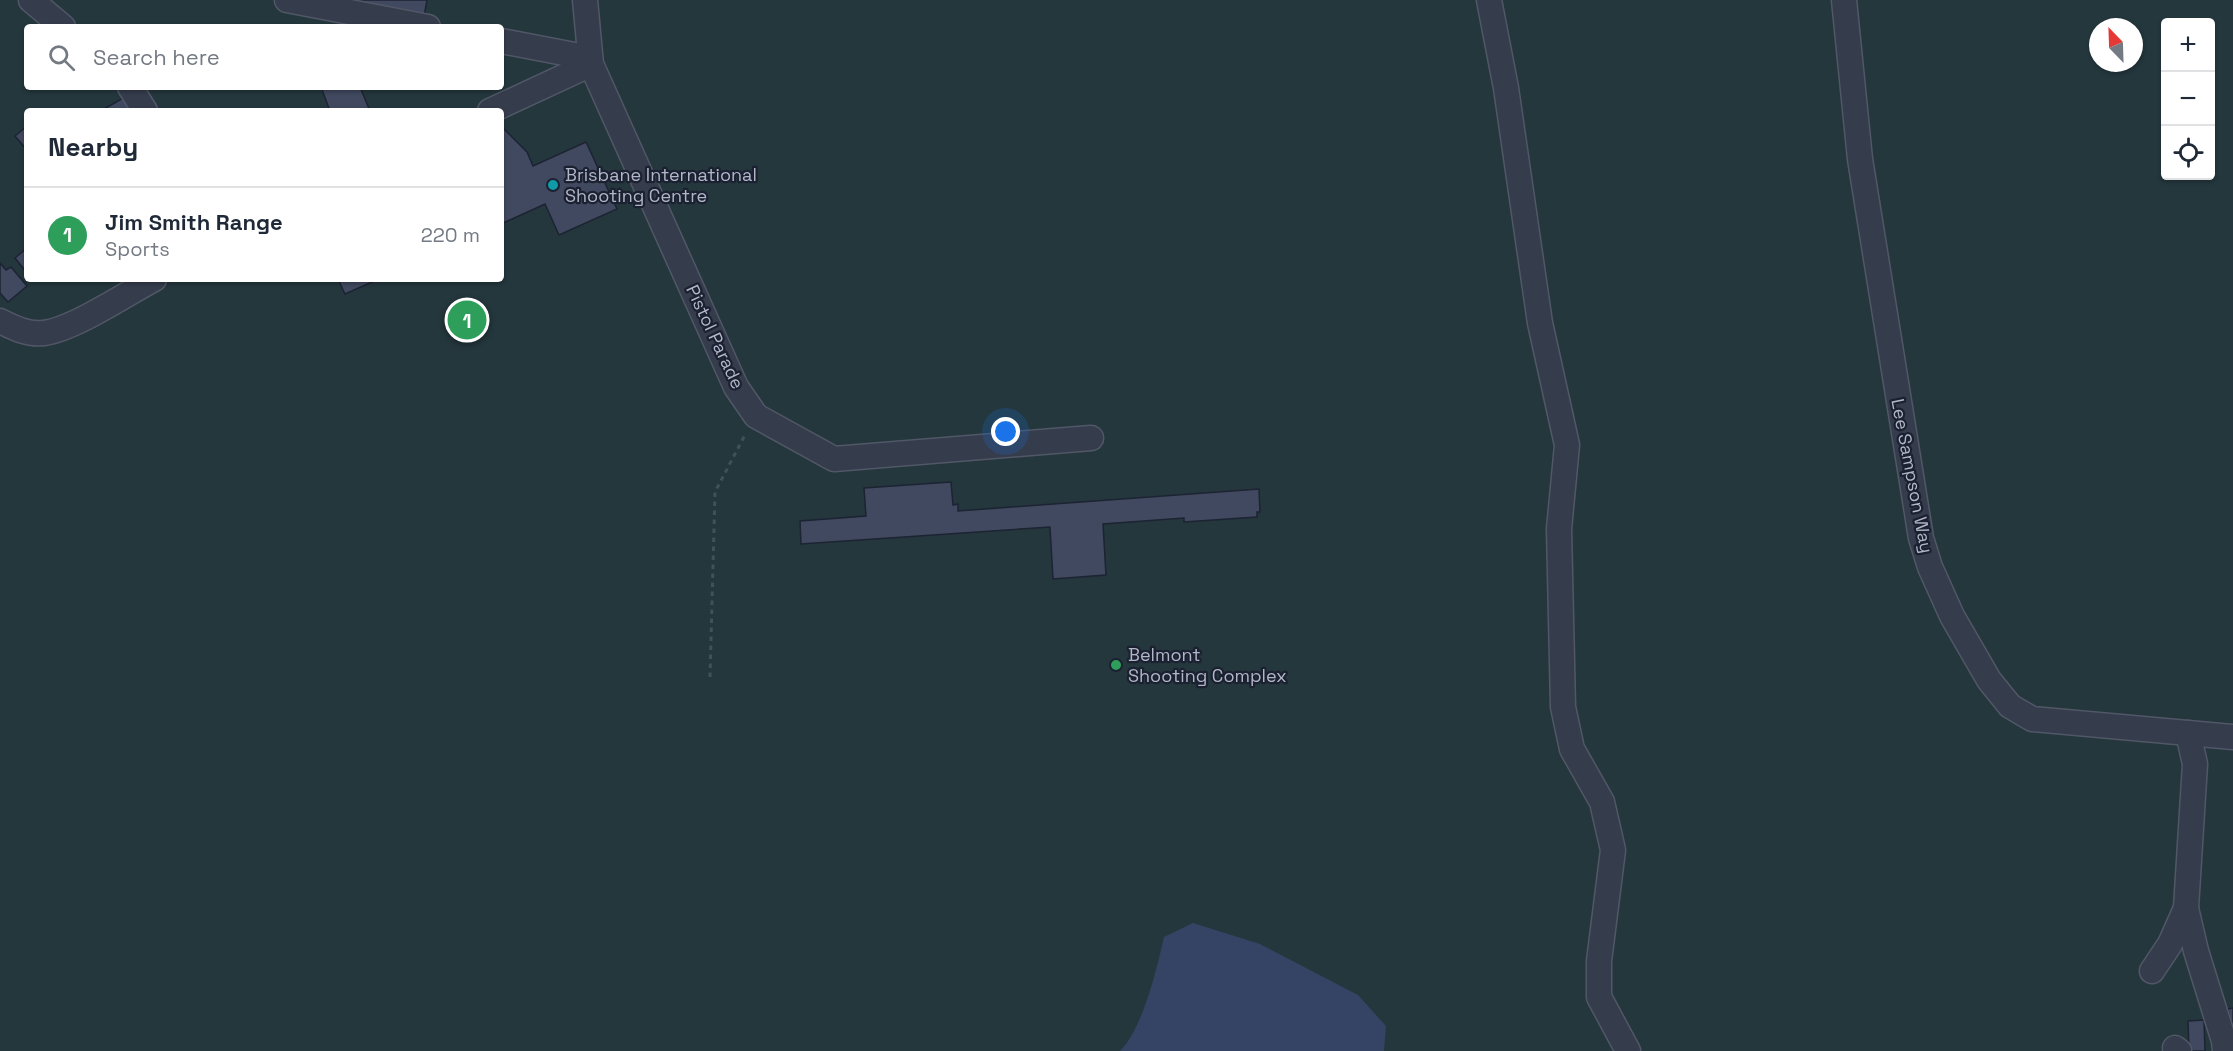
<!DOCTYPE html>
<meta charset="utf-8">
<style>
body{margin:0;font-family:"Space Grotesk",sans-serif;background:#f2f2f3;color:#1f2937}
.controls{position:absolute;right:18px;top:18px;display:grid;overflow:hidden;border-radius:6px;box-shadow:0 2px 4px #0004}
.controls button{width:54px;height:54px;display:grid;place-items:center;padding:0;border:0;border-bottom:2px solid #e0e1e3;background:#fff;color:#1f2937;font:30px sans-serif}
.compass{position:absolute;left:2089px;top:18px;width:54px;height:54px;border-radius:50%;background:#fff;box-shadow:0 2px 4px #0004;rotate:337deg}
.you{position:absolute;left:1006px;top:432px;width:21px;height:21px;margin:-15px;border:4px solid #fff;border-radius:50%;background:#1a73e8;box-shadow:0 0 0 9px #1a73e833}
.badge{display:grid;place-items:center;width:39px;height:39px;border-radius:50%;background:#7c3aed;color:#fff;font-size:20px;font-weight:700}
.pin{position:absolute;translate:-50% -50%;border:3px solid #fff;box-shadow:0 2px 6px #0006}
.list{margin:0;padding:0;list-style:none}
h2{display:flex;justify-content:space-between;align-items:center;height:78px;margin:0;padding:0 24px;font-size:26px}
h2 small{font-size:20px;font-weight:400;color:#747a83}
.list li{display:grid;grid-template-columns:39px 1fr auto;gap:18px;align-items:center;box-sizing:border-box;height:96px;padding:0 24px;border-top:2px solid #e0e1e3}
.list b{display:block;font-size:22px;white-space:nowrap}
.list p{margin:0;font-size:20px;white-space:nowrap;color:#747a83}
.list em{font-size:20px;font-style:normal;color:#747a83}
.icon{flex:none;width:33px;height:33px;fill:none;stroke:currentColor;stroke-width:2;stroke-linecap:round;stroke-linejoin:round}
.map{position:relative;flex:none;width:2233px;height:1051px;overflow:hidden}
.search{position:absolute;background:#fff;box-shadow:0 2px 4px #0004;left:24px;top:24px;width:480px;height:66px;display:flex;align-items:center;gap:15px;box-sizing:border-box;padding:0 21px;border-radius:6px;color:#747a83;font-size:22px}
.panel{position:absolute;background:#fff;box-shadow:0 2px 4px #0004;left:24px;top:108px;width:480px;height:174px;border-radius:6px}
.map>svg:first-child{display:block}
</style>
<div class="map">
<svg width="2233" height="1051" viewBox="0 0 2233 1051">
<rect width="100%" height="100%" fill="#222a3c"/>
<path fill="#24373d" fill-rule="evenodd" d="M 0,0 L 2233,0 L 2233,1051 L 0,1051 ZM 2166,22 L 2210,22 L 2210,176 L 2166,176 ZM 27,27 L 501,27 L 501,87 L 27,87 ZM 2098,27 L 2134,27 L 2134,63 L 2098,63 ZM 27,111 L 501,111 L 501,279 L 27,279 Z"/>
<path fill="#354364" d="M 1193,923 L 1260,944 L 1358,995 L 1386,1026 L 1384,1051 L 1120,1051 C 1143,1028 1157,968 1164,937 Z"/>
<g fill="#40495f" stroke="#1d2333" stroke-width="1.5">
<path d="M 340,0 L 427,0 L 424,17 Z"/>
<path d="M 321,87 L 360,87 L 370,111 L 330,111 Z"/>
<path d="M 125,97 L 133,111 L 106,111 L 104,109 Z"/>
<path d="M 27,126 L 27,150 L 15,136 Z"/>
<path d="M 501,126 L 527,152 L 533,166 L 586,142 L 617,209 L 559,235 L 545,204 L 501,224 Z"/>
<path d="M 27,248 L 27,273 L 15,258 Z"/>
<path d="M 0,263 L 6,270 L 11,267 L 27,286 L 8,302 L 0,293 Z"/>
<path d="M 338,279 L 379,279 L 345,294 Z"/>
<path d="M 951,482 L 953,505 L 958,504 L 958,511 L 1259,489 L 1260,512 L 1257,512 L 1257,517 L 1184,522 L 1184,518 L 1103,524 L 1106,575 L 1053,579 L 1050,527 L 801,544 L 800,521 L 866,516 L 864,488 Z"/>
<path d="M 2233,1008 L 2233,1040 L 2228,1009 Z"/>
<path d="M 2204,1020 L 2205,1051 L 2189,1051 L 2188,1021 Z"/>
</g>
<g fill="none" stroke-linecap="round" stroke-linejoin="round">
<defs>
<g id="minor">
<path d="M 31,0 L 63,27"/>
<path d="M 287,0 L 428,27"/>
<path d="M 585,0 L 591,64 L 736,387 L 756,416 L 834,459 L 1091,438"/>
<path d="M 1489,0 L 1506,88 L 1540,323 L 1567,445 L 1559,529 L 1563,707 L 1572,749 L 1602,802 L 1613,850 L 1599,961 L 1599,997 L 1628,1051"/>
<path d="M 1844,0 L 1860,159 L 1921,538 L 1930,567 L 1952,616 L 1989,680 L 2010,706 L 2032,719 L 2233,737"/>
<path d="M 501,41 L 590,58"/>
<path d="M 130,87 L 145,111"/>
<path d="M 490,111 L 591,64"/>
<path d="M 0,321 C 14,328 28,335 44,333 C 74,329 126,294 154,279"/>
<path d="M 2188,733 L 2195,764 L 2186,908 L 2196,951 L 2224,1041 L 2225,1051"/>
<path d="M 2152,971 L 2170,944 L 2186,908"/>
<path d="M 2175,1048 L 2179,1051"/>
</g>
</defs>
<use href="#minor" stroke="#515767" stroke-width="27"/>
<path stroke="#3e5357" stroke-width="3" stroke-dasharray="4.5 4.5" stroke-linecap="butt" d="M 710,677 L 715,492 L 746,433"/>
<use href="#minor" stroke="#353c4c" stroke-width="24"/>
</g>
<circle fill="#0f9aa8" stroke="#1b2131" stroke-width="2" cx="553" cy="185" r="6"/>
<circle fill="#2e9e5b" stroke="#1b2131" stroke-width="2" cx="1116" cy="665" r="6"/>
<g text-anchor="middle" stroke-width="4.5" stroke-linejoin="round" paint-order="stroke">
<g font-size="18" fill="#b1b7c8" stroke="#1b2131" text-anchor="start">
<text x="565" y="181">Brisbane International<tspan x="565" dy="21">Shooting Centre</tspan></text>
<text x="1128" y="661">Belmont<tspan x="1128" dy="21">Shooting Complex</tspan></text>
</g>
<g font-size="18" fill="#b1b7c8" stroke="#1b2131">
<text transform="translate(715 337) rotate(65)" y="6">Pistol Parade</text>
<text transform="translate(1912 476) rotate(79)" y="6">Lee Sampson Way</text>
</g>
</g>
</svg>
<div class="controls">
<button>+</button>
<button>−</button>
<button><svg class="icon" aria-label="locate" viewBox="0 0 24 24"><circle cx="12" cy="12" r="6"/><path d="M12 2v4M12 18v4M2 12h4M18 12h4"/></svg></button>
</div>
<svg class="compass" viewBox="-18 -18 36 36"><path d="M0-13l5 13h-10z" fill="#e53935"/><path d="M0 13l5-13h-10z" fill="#747a83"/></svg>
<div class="you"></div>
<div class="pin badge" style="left:467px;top:320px;background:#2e9e5b">1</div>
<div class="search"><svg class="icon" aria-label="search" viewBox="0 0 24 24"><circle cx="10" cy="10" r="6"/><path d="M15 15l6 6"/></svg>Search here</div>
<section class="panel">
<h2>Nearby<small></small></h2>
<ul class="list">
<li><span class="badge" style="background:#2e9e5b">1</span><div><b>Jim Smith Range</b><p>Sports</p></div><em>220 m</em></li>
</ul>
</section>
</div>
